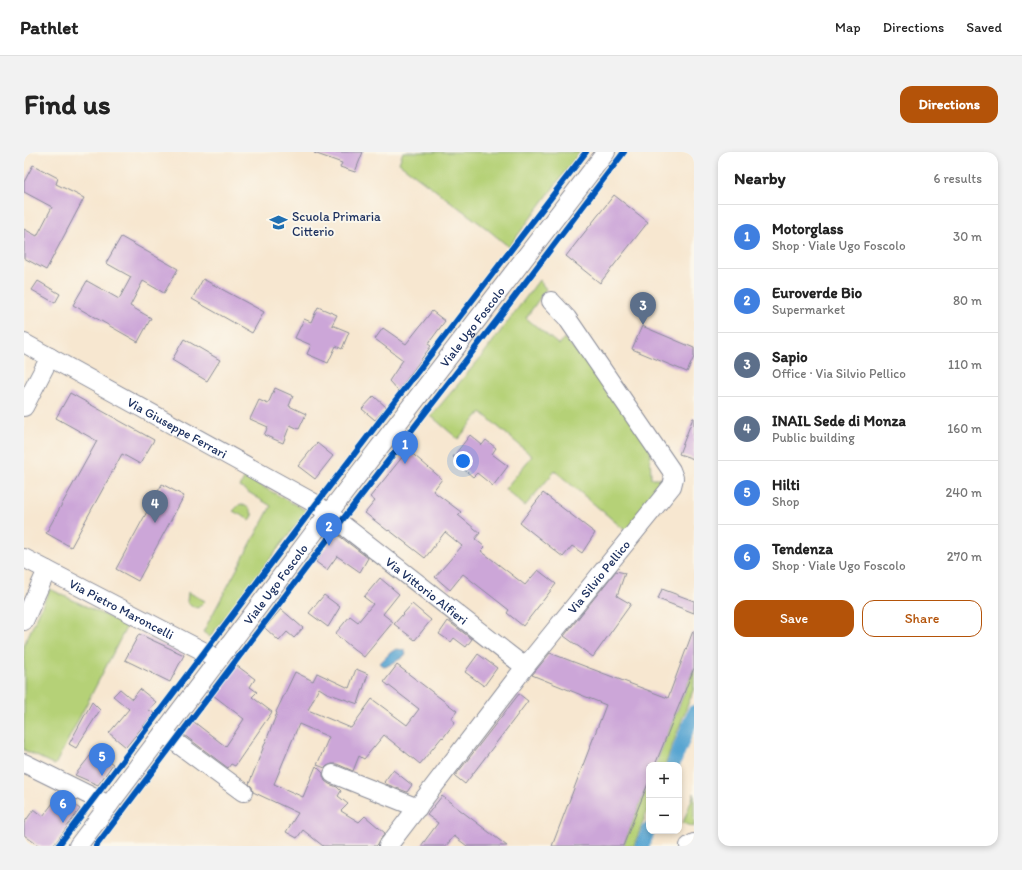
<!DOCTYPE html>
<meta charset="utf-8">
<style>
body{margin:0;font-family:Itim,sans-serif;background:#f2f2f2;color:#222}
.controls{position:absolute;right:12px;bottom:12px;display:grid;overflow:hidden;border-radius:8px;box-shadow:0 2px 6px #0003}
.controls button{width:36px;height:36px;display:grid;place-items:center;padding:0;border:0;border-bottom:1px solid #e0e0e0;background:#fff;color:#222;font:20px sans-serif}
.you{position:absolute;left:439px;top:309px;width:14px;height:14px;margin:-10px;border:3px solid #fff;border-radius:50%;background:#1a73e8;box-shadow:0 0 0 6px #1a73e833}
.badge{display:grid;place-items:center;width:26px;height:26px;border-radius:50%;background:#b45309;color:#fff;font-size:13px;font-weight:700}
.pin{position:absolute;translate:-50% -33px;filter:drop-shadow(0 1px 2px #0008)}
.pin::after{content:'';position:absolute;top:21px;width:14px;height:12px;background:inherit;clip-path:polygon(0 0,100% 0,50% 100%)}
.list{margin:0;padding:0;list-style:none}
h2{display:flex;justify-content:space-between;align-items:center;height:52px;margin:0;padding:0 16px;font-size:17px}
h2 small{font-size:13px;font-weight:400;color:#767676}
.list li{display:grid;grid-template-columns:26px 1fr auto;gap:12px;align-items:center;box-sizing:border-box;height:64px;padding:0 16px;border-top:1px solid #e0e0e0}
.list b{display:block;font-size:15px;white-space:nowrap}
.list p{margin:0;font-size:13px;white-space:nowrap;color:#767676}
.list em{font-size:13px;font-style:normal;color:#767676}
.actions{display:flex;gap:8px;padding:12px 16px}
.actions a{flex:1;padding:9px 0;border:1px solid #b45309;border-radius:12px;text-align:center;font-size:14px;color:#b45309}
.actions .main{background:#b45309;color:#fff}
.map{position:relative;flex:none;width:670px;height:694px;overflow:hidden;border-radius:12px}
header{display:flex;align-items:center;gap:24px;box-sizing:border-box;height:56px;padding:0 20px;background:#fff;border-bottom:1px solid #e0e0e0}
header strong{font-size:19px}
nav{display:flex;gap:22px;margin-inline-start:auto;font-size:14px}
.intro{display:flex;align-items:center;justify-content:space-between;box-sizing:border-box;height:96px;padding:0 24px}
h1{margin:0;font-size:28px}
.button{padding:10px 18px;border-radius:12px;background:#b45309;color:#fff;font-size:14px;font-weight:700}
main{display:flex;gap:24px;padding:0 24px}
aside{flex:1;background:#fff;border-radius:12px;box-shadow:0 2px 6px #0003}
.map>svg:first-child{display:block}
</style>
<header>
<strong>Pathlet</strong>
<nav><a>Map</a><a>Directions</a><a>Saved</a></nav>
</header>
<div class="intro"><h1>Find us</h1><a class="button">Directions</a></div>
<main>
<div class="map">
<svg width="670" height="694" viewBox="0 0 670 694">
<rect width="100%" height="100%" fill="#fbf7ec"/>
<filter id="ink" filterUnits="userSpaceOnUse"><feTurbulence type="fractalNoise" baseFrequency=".025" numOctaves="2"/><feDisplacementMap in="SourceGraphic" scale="8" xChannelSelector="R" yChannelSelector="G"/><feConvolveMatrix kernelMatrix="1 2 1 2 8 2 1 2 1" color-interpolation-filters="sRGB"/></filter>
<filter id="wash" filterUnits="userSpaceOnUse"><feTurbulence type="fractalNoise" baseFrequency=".012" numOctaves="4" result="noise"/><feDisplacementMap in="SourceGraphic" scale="16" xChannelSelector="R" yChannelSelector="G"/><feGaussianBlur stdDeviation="0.9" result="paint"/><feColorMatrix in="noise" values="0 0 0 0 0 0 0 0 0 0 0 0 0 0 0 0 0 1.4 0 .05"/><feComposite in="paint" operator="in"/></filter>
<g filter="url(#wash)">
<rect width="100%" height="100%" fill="#f7e7d0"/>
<g fill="#b5d177" stroke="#68806a">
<path d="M 379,0 L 556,0 L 485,95 L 462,76 L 375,11 Z"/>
<path d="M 515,128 L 522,137 L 502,166 L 535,193 L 540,186 L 576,226 L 626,295 L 627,326 L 636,326 L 632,335 L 629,349 L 603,380 L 531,319 L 501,354 L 481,337 L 508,304 L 457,260 L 434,287 L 407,264 L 458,204 Z"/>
<path d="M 221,325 L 283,359 L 186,485 L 179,480 L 247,354 L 216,335 Z"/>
<path d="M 216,352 C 223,354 226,356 229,364 L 226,368 L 209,359 Z"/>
<path d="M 26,437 L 103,474 L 31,613 L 0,598 L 0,493 Z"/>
<path d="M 164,440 L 181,449 L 174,456 L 167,454 L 163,450 Z"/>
<path d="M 670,516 L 670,536 L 641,613 L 631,613 Z"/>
<path d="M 625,629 L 625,654 L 610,694 L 599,694 Z"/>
<path d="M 670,641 L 670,675 L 659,671 Z"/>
</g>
<path fill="#59a5d1" stroke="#3a6a98" d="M 372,497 L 380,498 L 382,502 C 376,508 368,511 361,515 L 356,511 L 366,501 Z"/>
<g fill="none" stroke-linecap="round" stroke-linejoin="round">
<g stroke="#59a5d1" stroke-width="14">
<path d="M 649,613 L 670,560"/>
<path d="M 618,694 L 625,677"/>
</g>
</g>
<g id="blocks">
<g fill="#cca6d8">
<path d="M 291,0 L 339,0 L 331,20 L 316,15 L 318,11 L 290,1 Z"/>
<path d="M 9,13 L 34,26 L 32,32 L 60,46 L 22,118 L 0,106 L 0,77 L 13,84 L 28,55 L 0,40 L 0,30 Z"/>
<path d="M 590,43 L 624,70 L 576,131 L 542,104 Z"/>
<path d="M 97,85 L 154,117 L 140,141 L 119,129 L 106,154 L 127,166 L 114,190 L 49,153 L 63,129 L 95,147 L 107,125 L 82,111 Z"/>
<path d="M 179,127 L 240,160 L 228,181 L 168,147 Z"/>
<path d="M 14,129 L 36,142 L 31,151 L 8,138 Z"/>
<path d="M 294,155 L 313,163 L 308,173 L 325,180 L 318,197 L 312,194 L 304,211 L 283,202 L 287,193 L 271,186 L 280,167 L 287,170 Z"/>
<path d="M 408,159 L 421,169 L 404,192 L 407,194 L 374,239 L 365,229 L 379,208 L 351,187 L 359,176 L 382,192 Z"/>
<path d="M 618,174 L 670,196 L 670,205 L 663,220 L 608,197 Z"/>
<path d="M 160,187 L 196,208 L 183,229 L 148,208 Z"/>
<path d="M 251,236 L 269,244 L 265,254 L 282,262 L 275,277 L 266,273 L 259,291 L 240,283 L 244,275 L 226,267 L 235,248 L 244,252 Z"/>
<path d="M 46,241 L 130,288 L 116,312 L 98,302 L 47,395 L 22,381 L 73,289 L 32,266 Z"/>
<path d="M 350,244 L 362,255 L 351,268 L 338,257 Z"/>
<path d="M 669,266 L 670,266 L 670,307 L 655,302 Z"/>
<path d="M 446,283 L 458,293 L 462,288 L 472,296 L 468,302 L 484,314 L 469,334 L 453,321 L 449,325 L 431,310 L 433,308 L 429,305 Z"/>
<path d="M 293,291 L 309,304 L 291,327 L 274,314 Z"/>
<path d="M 384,298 L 418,327 L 409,339 L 437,360 L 434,363 L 456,381 L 451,387 L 461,395 L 457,399 L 501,433 L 514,418 L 532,432 L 499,474 L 483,461 L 485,458 L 439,422 L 426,438 L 411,425 L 438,394 L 421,380 L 401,406 L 365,378 L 364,379 L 341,361 L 351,349 L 346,345 Z"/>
<path d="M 138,332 L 160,344 L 114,429 L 92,417 Z"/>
<path d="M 519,341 L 571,381 L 558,401 L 548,394 L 539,405 L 496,371 Z"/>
<path d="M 314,383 L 344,406 L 336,420 L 313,404 L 303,418 L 292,410 L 308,385 Z"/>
<path d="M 592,419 L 601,421 L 593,444 L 607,452 L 569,505 L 540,484 Z"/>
<path d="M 356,426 L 375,442 L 359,462 L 369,470 L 340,505 L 311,482 L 326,464 L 334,470 L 349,452 L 340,445 Z"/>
<path d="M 638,437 L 670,449 L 670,461 L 634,447 Z"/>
<path d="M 300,443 L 316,455 L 304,475 L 285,461 Z"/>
<path d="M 388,452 L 407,468 L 391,488 L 370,472 Z"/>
<path d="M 257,457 L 279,476 L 270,486 L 263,480 L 255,489 L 241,476 Z"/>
<path d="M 424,469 L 448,487 L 442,495 L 430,486 L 427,490 L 415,482 Z"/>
<path d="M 669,479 L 670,479 L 670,516 L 631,613 L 625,613 L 625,629 L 599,694 L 528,694 L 582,553 L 508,523 L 526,501 L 644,546 Z"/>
<path d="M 115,482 L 160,503 L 146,530 L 101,508 Z"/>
<path d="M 454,502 L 473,516 L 460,534 L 441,520 Z"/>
<path d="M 212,513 L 231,527 L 226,535 L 233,540 L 228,545 L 248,560 L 211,614 L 207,612 L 204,616 L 160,583 L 170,570 L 201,594 L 201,593 L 202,594 L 220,567 L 189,543 Z"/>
<path d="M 373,513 L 433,559 L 427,567 L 431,570 L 419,586 L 418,585 L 396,612 L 360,583 L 340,607 L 335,604 L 329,619 L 313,612 L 308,612 L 303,614 L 301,616 L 293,613 L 305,585 L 275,572 L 250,632 L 279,645 L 292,614 L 299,621 L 299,624 L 301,629 L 305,632 L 313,635 L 317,639 L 314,644 L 324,652 L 317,659 L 335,670 L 341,664 L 361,681 L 356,688 L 354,692 L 352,694 L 299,694 L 279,678 L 273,686 L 262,680 L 274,661 L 229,640 L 228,635 L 225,632 L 253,561 L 252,560 L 271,520 L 289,529 L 293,521 L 325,536 L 332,517 L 344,522 L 334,552 L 303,541 L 295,536 L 284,558 L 327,576 L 348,547 L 383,573 L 395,557 L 360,530 Z"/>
<path d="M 96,537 L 108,547 L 116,537 L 132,550 L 125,558 L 130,561 L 102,595 L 85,581 L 105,557 L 89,544 Z"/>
<path d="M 495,542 L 504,549 L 441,632 L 431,624 Z"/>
<path d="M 68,550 L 76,558 L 52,596 L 45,592 Z"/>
<path d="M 70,599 L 89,612 L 74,633 L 51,623 Z"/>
<path d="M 369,618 L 388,633 L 383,640 L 362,632 L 360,630 Z"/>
<path d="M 36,642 L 56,657 L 29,694 L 15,694 L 0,683 L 0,671 L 10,657 L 19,664 Z"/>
<path d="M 418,644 L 483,694 L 443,694 L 430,684 L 422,694 L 397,694 L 414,671 L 403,663 Z"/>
</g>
</g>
</g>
<g filter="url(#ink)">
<use href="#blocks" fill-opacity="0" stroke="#898b97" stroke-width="1"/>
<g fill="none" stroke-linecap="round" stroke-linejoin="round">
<defs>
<g id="minor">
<path id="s1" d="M 0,191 L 292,352 L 501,515"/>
<path d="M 0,255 L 26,205"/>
<path id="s2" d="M 0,406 L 181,500 L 194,508"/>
<path d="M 0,469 L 23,418"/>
<path d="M 139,581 L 219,640"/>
<path d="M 0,611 L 85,653"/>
<path d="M 309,622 L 394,656"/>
<path id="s3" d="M 54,694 L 304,362 L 582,0"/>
<path id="s4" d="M 364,694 L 501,515 L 648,334 L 650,326 L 647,318 L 543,166 L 527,149"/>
<path d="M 665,694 L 670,691"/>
</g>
</defs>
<use href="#minor" stroke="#898b97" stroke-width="20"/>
<use href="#minor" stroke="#fff" stroke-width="18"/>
<defs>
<g id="cycleway">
<path d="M 34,694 L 292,352 L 562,0"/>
<path d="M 72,694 L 316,371 L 473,168 L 600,0"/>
</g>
</defs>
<use href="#cycleway" stroke="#fbf7ec" stroke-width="8"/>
<use href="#cycleway" stroke="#0057b8" stroke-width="6"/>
</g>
</g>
<defs>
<symbol id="school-bare" viewBox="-9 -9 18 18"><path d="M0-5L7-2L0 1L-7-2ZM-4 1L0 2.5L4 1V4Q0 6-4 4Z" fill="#1f6fb2" stroke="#fbf7ec" stroke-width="2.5" paint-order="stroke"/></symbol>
</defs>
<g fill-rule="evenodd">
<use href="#school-bare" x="242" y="58" width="25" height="25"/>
</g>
<g text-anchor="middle" stroke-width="4" stroke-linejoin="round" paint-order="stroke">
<g font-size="13" fill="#1b2f5e" stroke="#fbf7ec" text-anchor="start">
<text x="268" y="69">Scuola Primaria<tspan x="268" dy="15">Citterio</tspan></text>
</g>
<g font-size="13" fill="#1b2f5e" stroke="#fbf7ec">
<text dy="5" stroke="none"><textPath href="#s3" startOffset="652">Viale Ugo Foscolo</textPath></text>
<text dy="5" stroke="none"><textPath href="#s1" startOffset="175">Via Giuseppe Ferrari</textPath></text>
<text dy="5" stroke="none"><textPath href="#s4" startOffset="342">Via Silvio Pellico</textPath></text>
<text dy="5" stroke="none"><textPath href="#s3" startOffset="328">Viale Ugo Foscolo</textPath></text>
<text dy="5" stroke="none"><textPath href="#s1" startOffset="474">Via Vittorio Alfieri</textPath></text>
<text dy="5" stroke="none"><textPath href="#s2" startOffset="110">Via Pietro Maroncelli</textPath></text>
</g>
</g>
</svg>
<div class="controls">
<button>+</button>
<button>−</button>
</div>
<div class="you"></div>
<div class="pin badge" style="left:381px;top:312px;background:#3f7fe0">1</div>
<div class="pin badge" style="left:305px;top:394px;background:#3f7fe0">2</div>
<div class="pin badge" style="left:619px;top:173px;background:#5c6f8a">3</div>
<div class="pin badge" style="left:131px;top:371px;background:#5c6f8a">4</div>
<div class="pin badge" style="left:78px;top:624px;background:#3f7fe0">5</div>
<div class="pin badge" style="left:39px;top:671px;background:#3f7fe0">6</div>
</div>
<aside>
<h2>Nearby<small>6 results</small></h2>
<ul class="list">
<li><span class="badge" style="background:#3f7fe0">1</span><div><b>Motorglass</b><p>Shop · Viale Ugo Foscolo</p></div><em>30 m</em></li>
<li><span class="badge" style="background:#3f7fe0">2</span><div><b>Euroverde Bio</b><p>Supermarket</p></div><em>80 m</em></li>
<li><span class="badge" style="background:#5c6f8a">3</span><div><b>Sapio</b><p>Office · Via Silvio Pellico</p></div><em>110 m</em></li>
<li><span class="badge" style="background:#5c6f8a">4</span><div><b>INAIL Sede di Monza</b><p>Public building</p></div><em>160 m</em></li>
<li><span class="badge" style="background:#3f7fe0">5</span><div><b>Hilti</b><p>Shop</p></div><em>240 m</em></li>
<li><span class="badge" style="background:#3f7fe0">6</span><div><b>Tendenza</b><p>Shop · Viale Ugo Foscolo</p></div><em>270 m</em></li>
</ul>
<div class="actions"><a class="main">Save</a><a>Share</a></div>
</aside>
</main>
